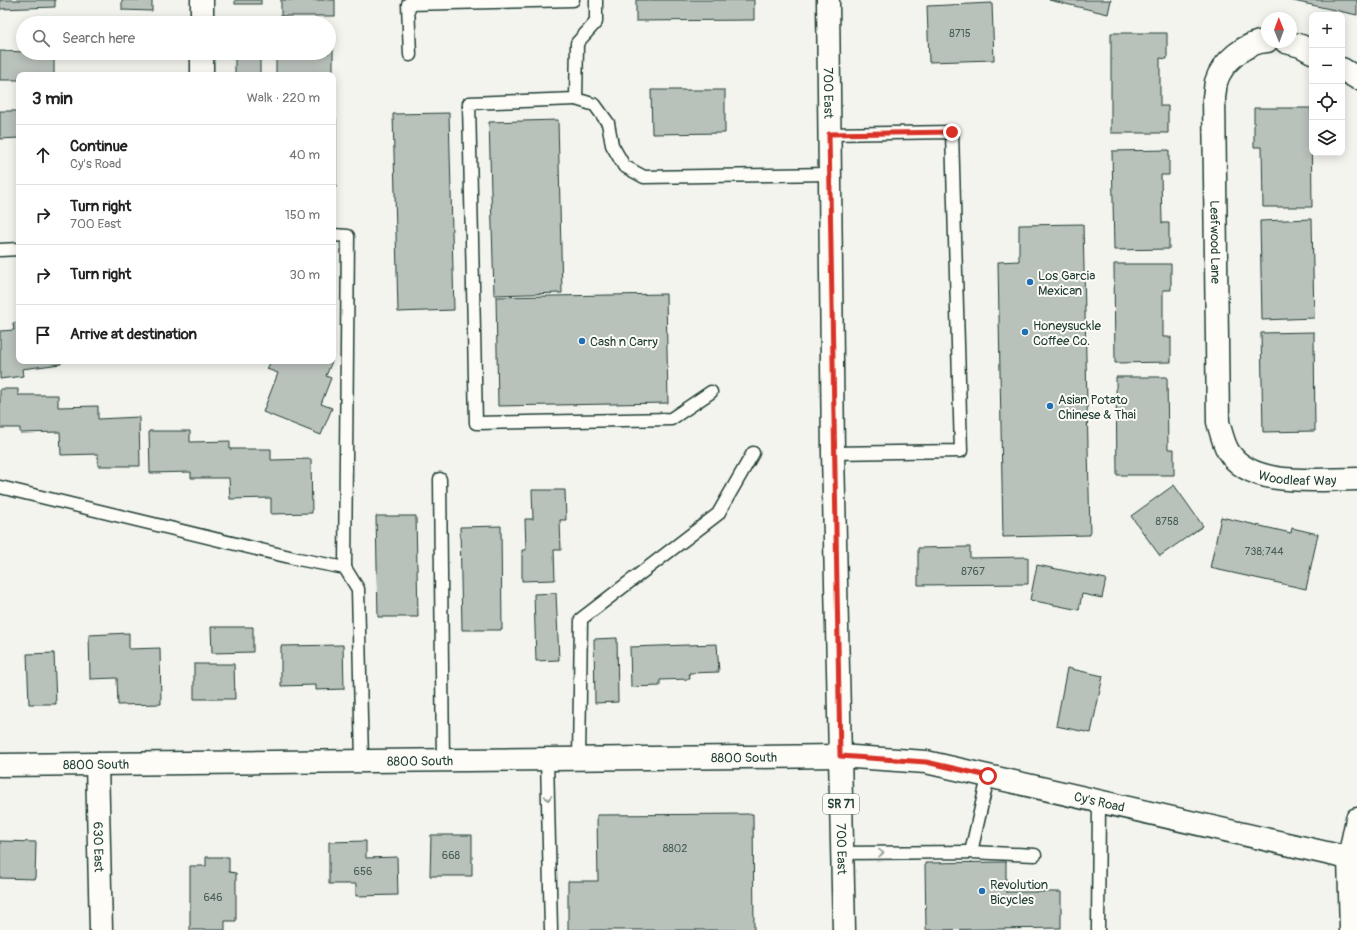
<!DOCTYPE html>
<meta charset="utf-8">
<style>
body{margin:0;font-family:Pangolin,sans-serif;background:#f2f2f2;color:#222}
.controls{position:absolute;right:12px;top:12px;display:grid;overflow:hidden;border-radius:8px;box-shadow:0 2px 10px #0003}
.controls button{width:36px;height:36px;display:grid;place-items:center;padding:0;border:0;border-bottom:1px solid #e0e0e0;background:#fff;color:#222;font:20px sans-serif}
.compass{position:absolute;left:1261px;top:12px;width:36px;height:36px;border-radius:50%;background:#fff;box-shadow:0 2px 10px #0003;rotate:359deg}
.stop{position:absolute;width:12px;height:12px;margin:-9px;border:3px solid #d93025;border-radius:50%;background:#fff}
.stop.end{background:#d93025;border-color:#fff;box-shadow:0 1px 4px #0008}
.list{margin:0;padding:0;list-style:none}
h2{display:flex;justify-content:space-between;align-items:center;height:52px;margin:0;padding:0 16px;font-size:17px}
h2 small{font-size:13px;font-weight:400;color:#767676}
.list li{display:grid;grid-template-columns:26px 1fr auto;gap:12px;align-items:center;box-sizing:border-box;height:60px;padding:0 16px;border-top:1px solid #e0e0e0}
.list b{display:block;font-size:15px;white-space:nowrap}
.list p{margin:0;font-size:13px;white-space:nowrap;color:#767676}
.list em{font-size:13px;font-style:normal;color:#767676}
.icon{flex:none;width:22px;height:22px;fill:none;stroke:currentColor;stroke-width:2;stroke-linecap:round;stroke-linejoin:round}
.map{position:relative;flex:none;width:1357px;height:930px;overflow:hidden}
.search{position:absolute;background:#fff;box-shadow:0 2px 10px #0003;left:16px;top:16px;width:320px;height:44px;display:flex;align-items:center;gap:10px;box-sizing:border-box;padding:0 14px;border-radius:22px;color:#767676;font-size:15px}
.panel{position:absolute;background:#fff;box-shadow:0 2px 10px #0003;left:16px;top:72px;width:320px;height:292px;border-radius:8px}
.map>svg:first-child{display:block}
</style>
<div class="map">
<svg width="1357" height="930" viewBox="0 0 1357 930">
<rect width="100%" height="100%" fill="#f4f4ef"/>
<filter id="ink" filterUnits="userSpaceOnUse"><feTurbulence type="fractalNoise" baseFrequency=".025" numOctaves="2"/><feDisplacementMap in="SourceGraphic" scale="8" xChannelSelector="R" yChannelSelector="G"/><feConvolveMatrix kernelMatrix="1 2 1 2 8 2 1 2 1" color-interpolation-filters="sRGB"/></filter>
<g filter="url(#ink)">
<g fill="#b9c1bb" stroke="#1f3d34">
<path d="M 0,0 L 55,0 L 55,7 L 0,9 Z"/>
<path d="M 122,0 L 152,0 L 152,11 L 122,10 Z"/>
<rect x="235" y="0" width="26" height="4"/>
<rect x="281" y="0" width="54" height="16"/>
<path d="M 636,0 L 754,0 L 754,20 L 636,21 Z"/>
<path d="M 1049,0 L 1111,0 L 1108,14 Z"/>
<path d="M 1289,0 L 1357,0 L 1357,15 Z"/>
<path d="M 992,3 L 994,60 L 929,62 L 927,6 Z"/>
<path d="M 1111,33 L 1167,33 L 1167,59 L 1160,58 L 1160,106 L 1168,106 L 1168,133 L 1111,133 Z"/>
<path d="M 329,35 L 333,35 L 333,86 L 333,75 L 276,75 L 276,53 L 329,53 Z"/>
<path d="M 0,51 L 54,53 L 54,75 L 19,75 L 19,80 L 0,80 Z"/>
<rect x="235" y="53" width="25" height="22"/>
<path d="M 651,90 L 725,90 L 725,133 L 652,134 Z"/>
<path d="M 1254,108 L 1311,108 L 1312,207 L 1263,207 L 1262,147 L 1254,147 Z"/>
<path d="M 0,111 L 19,111 L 19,138 L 0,139 Z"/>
<path d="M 449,113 L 454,310 L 398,312 L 393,114 Z"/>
<rect x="333" y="119" width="3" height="68"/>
<path d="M 558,120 L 562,293 L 494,295 L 489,122 Z"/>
<path d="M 1169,150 L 1169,175 L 1161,175 L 1162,223 L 1169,223 L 1169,249 L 1114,250 L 1112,151 Z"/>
<path d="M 1312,219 L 1314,318 L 1262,320 L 1260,221 Z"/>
<path d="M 1083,224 L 1090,535 L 1003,537 L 998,262 L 1019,261 L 1019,225 Z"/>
<path d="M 1114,264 L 1171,264 L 1171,290 L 1163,290 L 1163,337 L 1171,337 L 1171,362 L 1115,363 Z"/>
<path d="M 666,294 L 668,403 L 498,406 L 496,297 Z"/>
<path d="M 19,322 L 19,361 L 61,361 L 61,364 L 22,369 L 23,376 L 0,379 L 0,331 L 14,330 L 13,323 Z"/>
<path d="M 1314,332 L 1315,431 L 1263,432 L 1261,333 Z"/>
<path d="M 271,361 L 332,361 L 326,376 L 331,378 L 321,404 L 332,408 L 321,435 L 263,412 L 278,373 L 267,369 Z"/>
<path d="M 1116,377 L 1167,377 L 1168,449 L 1174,449 L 1174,475 L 1117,475 Z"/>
<path d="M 0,389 L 18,389 L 18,395 L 58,395 L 58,407 L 98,406 L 98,419 L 139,417 L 140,466 L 98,466 L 98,454 L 61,455 L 60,432 L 20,433 L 20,428 L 0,428 Z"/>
<path d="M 149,431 L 190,431 L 190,442 L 230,441 L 230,449 L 271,449 L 271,460 L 311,459 L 312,513 L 271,514 L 271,498 L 230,499 L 229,478 L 191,478 L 191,472 L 150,473 Z"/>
<path d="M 1174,485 L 1203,526 L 1160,556 L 1131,516 Z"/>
<path d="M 532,490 L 565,490 L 566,520 L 560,520 L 561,550 L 554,550 L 555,580 L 522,581 L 522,550 L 526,550 L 525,519 L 533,519 Z"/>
<path d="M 376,516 L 416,516 L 418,617 L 378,617 Z"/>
<path d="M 1221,517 L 1291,533 L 1292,528 L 1318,534 L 1306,589 L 1210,568 Z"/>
<path d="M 501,526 L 502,630 L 462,630 L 460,527 Z"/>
<path d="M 970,547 L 970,558 L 1028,557 L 1028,584 L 918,585 L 918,548 Z"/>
<path d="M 1037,565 L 1106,579 L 1102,598 L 1082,594 L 1079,610 L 1030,600 Z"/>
<path d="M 556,593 L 559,660 L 536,661 L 534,594 Z"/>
<path d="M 211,627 L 253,627 L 253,652 L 212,653 Z"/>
<path d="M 129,633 L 129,649 L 160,648 L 161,704 L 118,705 L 117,678 L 90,679 L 89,635 Z"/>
<path d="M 617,638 L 618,702 L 595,703 L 594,639 Z"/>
<path d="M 717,644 L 719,672 L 689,673 L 690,679 L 660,680 L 660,686 L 631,687 L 630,647 Z"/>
<path d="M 343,645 L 344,689 L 316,690 L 316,685 L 281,686 L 281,646 Z"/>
<path d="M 54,653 L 56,704 L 29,704 L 27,654 Z"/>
<path d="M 194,664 L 234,664 L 235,699 L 194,699 Z"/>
<path d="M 1067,668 L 1103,676 L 1091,733 L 1056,726 Z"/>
<path d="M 753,814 L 754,930 L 568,930 L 568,881 L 598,881 L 597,815 Z"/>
<path d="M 431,835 L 472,835 L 472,876 L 430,876 Z"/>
<path d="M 0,841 L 36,842 L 35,879 L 0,878 Z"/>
<path d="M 366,841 L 366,858 L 397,857 L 398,895 L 356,896 L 356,884 L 329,884 L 329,842 Z"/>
<path d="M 206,857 L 229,857 L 229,872 L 236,873 L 236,921 L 225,921 L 225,930 L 190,930 L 190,866 L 206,866 Z"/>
<path d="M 1006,862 L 1006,892 L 1061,892 L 1061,928 L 926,930 L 925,863 Z"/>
</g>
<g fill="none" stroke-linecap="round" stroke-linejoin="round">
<defs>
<g id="lane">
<path d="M 596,0 L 596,22 L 577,43 L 576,99 L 595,105 L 608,123 L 612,145 L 624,166 L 644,177 L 829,174"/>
<path d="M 410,55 L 408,4 L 573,0"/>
<path d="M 576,99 L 469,103 L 476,423 L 671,419 L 711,392"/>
<path d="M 829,134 L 952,132 L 961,451 L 833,453"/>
<path d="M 333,235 L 348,236 L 345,568"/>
<path d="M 0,250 L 19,249"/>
<path d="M 440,479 L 443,761"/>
<path d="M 0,487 L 298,559 L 345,568 L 358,589 L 362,761"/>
<path d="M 547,759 L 551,930"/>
<path d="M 579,759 L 581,619 L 718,514 L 753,453"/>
<path d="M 971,852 L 988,777"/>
<path d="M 842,853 L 971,852 L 1035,855"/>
<path d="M 1098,930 L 1099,802"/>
</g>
<g id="street">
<path d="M 202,0 L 202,23"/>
<path id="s1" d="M 1267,41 C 1246,42 1222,62 1216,82 C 1215,87 1215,92 1214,97 L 1218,422 C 1221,432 1223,442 1228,451 C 1251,489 1319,479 1357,479"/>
<path d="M 1286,42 L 1301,46 L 1312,52"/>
<path d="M 202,53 L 202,75"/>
<path d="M 1342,69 L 1357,78"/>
<path id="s2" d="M 839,756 L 926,762 L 1357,860"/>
<path id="s3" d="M 97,764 L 101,930"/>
<path d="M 1351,930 L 1349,858 L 1357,819"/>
</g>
<g id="secondary">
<path id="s4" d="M 0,765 L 839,756"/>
</g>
<g id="primary">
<path id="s5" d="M 828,0 L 833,453 L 844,930"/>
</g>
</defs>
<use href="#lane" stroke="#1f3d34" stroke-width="15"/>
<use href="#street" stroke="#1f3d34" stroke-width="25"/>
<use href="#secondary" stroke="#1f3d34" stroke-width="25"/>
<use href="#primary" stroke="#1f3d34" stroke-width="25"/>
<use href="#lane" stroke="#fdfcf7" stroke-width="12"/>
<use href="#street" stroke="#fdfcf7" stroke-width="22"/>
<use href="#secondary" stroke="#fdfcf7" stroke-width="22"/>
<use href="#primary" stroke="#fdfcf7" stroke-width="22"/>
</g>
<defs><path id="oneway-chevron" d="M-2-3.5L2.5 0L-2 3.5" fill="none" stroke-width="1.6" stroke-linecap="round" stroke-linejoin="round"/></defs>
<g stroke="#8e9c96">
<use href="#oneway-chevron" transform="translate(548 798) rotate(89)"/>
<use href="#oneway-chevron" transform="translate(881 853) rotate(-1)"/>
</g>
</g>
<g fill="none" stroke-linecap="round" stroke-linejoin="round" filter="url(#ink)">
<path stroke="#d93025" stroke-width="5" d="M 952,132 L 829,134 L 840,756 L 926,762 L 988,776"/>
</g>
<g fill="#1f6fb2" stroke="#fdfcf7" stroke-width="1.5">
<circle cx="1030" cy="282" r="4"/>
<circle cx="1025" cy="332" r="4"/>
<circle cx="582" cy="341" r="4"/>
<circle cx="1050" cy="406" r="4"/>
<circle cx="982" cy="891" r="4"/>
</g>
<g text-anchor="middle" stroke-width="4" stroke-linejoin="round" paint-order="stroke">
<g font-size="11" fill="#465e56">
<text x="960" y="37">8715</text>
<text x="1167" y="525">8758</text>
<text x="1264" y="555">738;744</text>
<text x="973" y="575">8767</text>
<text x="675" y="852">8802</text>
<text x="451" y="859">668</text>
<text x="363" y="875">656</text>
<text x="213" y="901">646</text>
</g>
<rect fill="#fdfcf7" stroke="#62766e" stroke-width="1" x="823" y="794" width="36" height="20" rx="3"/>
<g font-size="12" font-weight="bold" fill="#1f3d34">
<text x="841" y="808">SR 71</text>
</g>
<g font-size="13" fill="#1f3d34" stroke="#fdfcf7">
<text dy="5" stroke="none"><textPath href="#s5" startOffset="93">700 East</textPath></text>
<text dy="5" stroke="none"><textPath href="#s1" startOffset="229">Leafwood Lane</textPath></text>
<text dy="5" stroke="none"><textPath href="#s1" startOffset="518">Woodleaf Way</textPath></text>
<text dy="5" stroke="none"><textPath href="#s4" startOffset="744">8800 South</textPath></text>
<text dy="5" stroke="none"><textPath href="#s4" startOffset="420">8800 South</textPath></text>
<text dy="5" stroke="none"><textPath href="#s4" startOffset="96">8800 South</textPath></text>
<text dy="5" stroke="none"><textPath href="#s2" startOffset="265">Cy's Road</textPath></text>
<text dy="5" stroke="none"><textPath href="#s3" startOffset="83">630 East</textPath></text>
<text dy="5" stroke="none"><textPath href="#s5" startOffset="849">700 East</textPath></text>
</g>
<g font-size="13" fill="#1f3d34" stroke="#fdfcf7" text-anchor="start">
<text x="1038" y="280">Los Garcia<tspan x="1038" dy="15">Mexican</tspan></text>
<text x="1033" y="330">Honeysuckle<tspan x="1033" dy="15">Coffee Co.</tspan></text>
<text x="590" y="346">Cash n Carry</text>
<text x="1058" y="404">Asian Potato<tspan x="1058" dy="15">Chinese &amp; Thai</tspan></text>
<text x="990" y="889">Revolution<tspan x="990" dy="15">Bicycles</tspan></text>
</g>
</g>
</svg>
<div class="controls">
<button>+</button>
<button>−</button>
<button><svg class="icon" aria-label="locate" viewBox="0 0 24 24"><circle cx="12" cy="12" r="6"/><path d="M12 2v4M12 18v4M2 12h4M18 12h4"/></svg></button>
<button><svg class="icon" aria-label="layers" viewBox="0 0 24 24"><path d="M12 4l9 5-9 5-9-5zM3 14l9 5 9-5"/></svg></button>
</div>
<svg class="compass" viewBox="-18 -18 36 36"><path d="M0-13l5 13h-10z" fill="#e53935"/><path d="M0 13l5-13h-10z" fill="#767676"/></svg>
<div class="stop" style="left:988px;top:776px"></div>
<div class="stop end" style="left:952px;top:132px"></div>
<div class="search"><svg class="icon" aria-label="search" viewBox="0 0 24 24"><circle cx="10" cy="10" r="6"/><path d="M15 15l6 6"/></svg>Search here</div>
<section class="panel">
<h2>3 min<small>Walk · 220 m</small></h2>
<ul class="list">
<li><svg class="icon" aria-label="ahead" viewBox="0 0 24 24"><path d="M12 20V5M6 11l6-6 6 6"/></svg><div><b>Continue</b><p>Cy's Road</p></div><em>40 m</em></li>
<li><svg class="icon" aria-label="right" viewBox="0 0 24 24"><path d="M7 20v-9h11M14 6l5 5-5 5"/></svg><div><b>Turn right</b><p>700 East</p></div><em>150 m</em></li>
<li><svg class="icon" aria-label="right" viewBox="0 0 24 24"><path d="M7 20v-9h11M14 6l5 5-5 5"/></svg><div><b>Turn right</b></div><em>30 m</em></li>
<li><svg class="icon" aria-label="arrive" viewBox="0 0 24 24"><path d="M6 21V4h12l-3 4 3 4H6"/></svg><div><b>Arrive at destination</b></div></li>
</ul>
</section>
</div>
